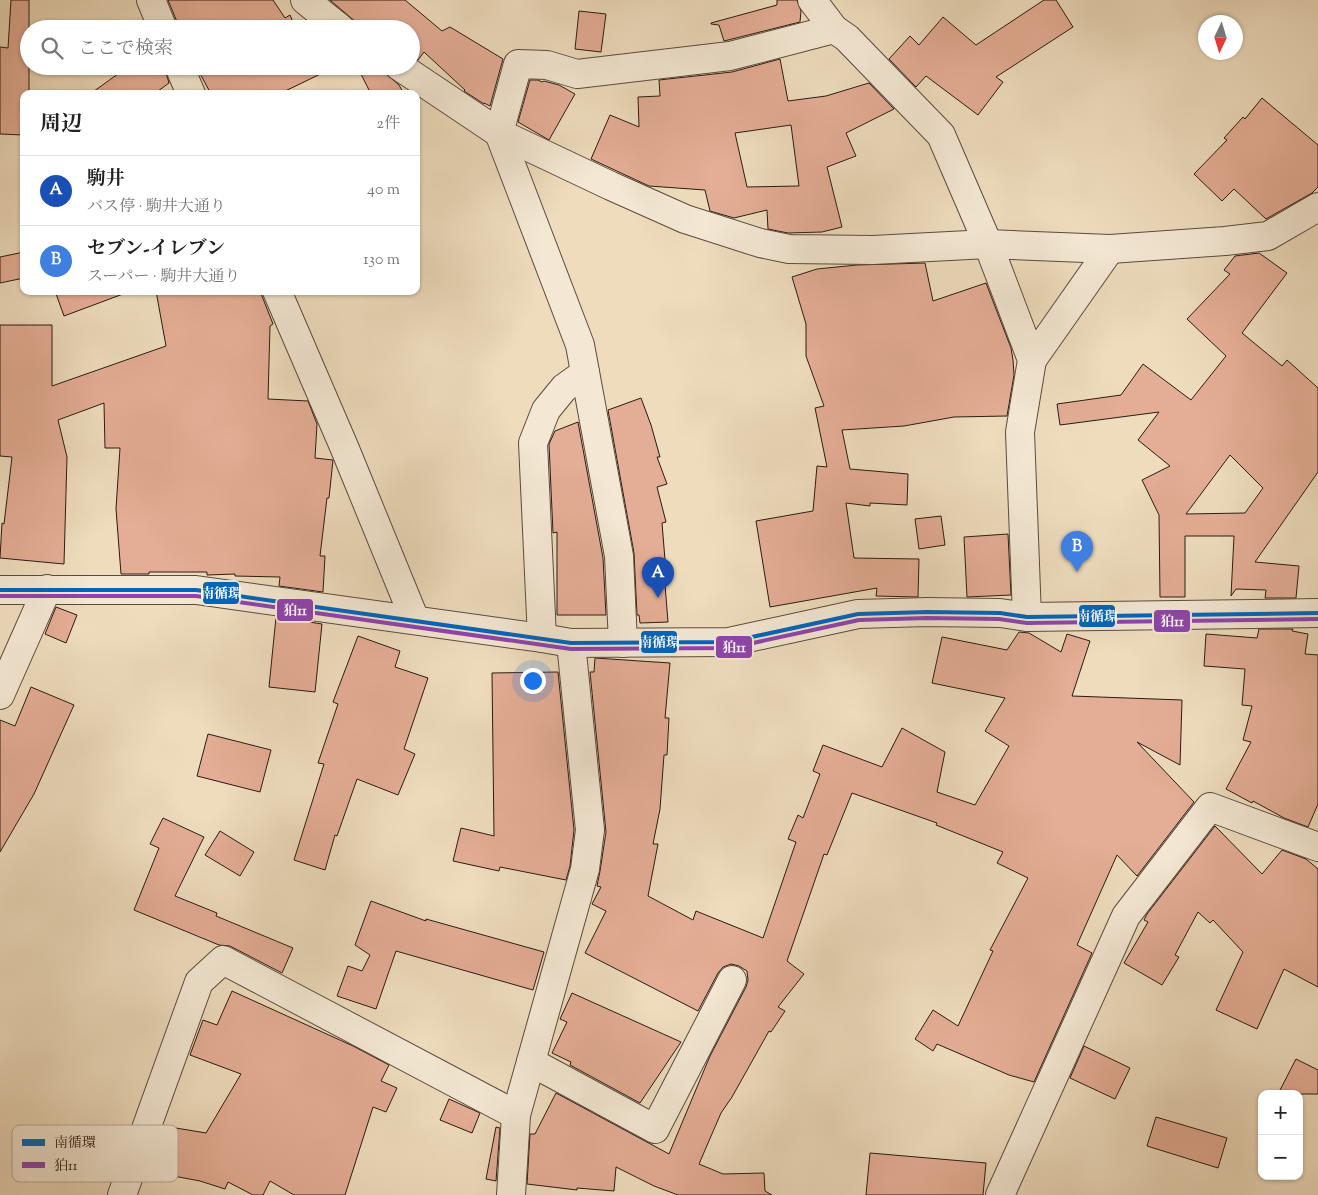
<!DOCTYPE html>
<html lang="ja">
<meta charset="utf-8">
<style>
body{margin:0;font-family:"Sorts Mill Goudy","Noto Serif JP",serif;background:#f6f6f6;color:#222}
.controls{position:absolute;right:15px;bottom:15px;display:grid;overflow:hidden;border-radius:10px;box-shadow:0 1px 4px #0004}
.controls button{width:45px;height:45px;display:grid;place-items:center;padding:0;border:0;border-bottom:1px solid #e0e0e0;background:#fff;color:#222;font:25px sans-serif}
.compass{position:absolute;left:1198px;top:15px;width:45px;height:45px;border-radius:50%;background:#fff;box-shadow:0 1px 4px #0004;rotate:184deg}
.you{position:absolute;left:532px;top:680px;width:18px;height:18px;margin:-12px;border:4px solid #fff;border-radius:50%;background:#1a73e8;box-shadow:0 0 0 8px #1a73e833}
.badge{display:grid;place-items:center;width:32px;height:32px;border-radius:50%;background:#8f2418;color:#fff;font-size:16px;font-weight:700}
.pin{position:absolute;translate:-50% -41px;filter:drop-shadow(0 1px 2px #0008)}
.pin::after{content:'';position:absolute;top:26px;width:18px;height:15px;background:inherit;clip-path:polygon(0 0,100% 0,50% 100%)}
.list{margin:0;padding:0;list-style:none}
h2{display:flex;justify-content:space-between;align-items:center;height:65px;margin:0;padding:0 20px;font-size:21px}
h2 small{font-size:16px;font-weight:400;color:#767676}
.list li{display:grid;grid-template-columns:32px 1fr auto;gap:15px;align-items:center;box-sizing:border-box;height:70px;padding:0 20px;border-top:1px solid #e0e0e0}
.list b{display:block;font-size:19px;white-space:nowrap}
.list p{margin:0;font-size:16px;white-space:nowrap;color:#767676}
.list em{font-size:16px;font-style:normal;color:#767676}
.icon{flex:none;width:28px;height:28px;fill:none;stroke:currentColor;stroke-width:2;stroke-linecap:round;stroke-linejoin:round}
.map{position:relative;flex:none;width:1318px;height:1195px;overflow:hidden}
.search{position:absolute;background:#fff;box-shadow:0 1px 4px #0004;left:20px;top:20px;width:400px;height:55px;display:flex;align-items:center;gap:12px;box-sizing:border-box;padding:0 18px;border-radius:28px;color:#767676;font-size:19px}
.panel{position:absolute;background:#fff;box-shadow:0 1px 4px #0004;left:20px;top:90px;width:400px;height:205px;border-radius:10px}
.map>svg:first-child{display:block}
</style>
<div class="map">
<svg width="1318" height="1195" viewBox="0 0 1318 1195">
<rect width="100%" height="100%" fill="#eedcbd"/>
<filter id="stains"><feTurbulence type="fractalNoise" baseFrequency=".004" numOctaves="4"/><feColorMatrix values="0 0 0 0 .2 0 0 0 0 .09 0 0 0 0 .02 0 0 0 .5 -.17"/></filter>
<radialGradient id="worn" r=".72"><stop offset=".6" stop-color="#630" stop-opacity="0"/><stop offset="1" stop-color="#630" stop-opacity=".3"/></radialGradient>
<g fill="#e4ad95" stroke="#2a1b13" fill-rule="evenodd">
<path d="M 11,0 L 29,0 L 29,94 L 24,94 L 24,135 L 0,134 L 0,47 L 8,48 Z"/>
<path d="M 168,0 L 273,0 L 285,18 L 290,15 L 296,29 L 180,29 Z"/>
<path d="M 330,0 L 405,0 L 442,31 L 450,27 L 503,59 L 490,106 L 484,103 L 484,104 L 464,91 L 465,90 L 424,52 L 418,60 L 411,55 L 411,29 L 364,29 Z"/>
<path d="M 777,0 L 797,0 L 801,11 L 800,22 L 724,41 L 719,25 L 711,24 L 711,23 L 777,5 Z"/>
<path d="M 1044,0 L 1056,0 L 1073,27 L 996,77 L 1003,82 L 978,115 L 926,76 L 916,87 L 889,59 L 910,36 L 919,45 L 943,17 L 976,45 Z"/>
<path d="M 579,11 L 606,14 L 601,52 L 575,49 Z"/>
<path d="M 780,59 L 788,101 L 826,96 L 869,83 L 894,109 L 846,133 L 856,156 L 827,167 L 842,227 L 822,232 L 788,233 L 768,229 L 767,210 L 734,218 L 710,211 L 705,190 L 649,186 L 591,159 L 610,115 L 639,127 L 638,97 L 660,96 L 659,80 L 732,72 ZM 791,125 L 799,186 L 747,187 L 735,133 Z"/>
<path d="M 129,66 L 164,66 L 169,83 L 154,94 L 90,94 Z"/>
<path d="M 196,66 L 337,66 L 279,94 L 211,94 Z"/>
<path d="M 357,66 L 384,66 L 385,73 L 399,85 L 404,94 L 371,94 Z"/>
<path d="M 530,80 L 538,80 L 542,82 L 544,81 L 559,85 L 575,94 L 549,140 L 518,122 Z"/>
<path d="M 1262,98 L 1318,145 L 1318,187 L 1312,193 L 1266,219 L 1234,189 L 1222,201 L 1194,174 L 1227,140 L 1224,138 L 1243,117 L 1245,119 Z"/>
<path d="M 24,252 L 24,278 L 0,283 L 0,257 Z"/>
<path d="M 1259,253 L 1287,273 L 1242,333 L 1282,366 L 1287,360 L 1318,388 L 1318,472 L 1255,562 L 1299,566 L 1296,598 L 1265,598 L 1266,590 L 1236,589 L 1231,596 L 1234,536 L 1185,536 L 1185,597 L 1160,597 L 1159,515 L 1142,480 L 1170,466 L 1138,440 L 1159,412 L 1060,425 L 1057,404 L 1121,395 L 1143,364 L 1191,400 L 1226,356 L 1187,319 L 1230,274 L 1224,270 L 1235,256 ZM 1230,455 L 1263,488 L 1245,513 L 1186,514 Z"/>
<path d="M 925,263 L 933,301 L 986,283 L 1011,348 L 1013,360 L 1014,375 L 1007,416 L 954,417 L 904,426 L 842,430 L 850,469 L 908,474 L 907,505 L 870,503 L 870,506 L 846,503 L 854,558 L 919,559 L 918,597 L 876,596 L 877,588 L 770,607 L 756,521 L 813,511 L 817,466 L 827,467 L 815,408 L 824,406 L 806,356 L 806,324 L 792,277 L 817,269 L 857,265 Z"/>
<path d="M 55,291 L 123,291 L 123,294 L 64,316 Z"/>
<path d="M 156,291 L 260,291 L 273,324 L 270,326 L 268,399 L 308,401 L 317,424 L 315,458 L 333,460 L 329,498 L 327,498 L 320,556 L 325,556 L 323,592 L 279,586 L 280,577 L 235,576 L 235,574 L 207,575 L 207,572 L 149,572 L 149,574 L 121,574 L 116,509 L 120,448 L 105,448 L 104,403 L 58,420 L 67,457 L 64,564 L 0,558 L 2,523 L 4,524 L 12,457 L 0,456 L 0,325 L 52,325 L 52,386 L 166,346 Z"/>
<path d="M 641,398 L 651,425 L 660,457 L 657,457 L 667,484 L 657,487 L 666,522 L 662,523 L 666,572 L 664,572 L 668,622 L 640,623 L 639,615 L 637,615 L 634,553 L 608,410 Z"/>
<path d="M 578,422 L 603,558 L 606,615 L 557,615 L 557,532 L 553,533 L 549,444 L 555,431 Z"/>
<path d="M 941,516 L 945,545 L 919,549 L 915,519 Z"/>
<path d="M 1008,534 L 1011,595 L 967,597 L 964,537 Z"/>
<path d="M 56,607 L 77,615 L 66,643 L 45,634 Z"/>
<path d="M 276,617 L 322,624 L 315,692 L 269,687 Z"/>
<path d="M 1259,629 L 1293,629 L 1292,631 L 1308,634 L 1305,654 L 1318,655 L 1318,804 L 1308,827 L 1284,818 L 1253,801 L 1252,803 L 1226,789 L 1251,742 L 1243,740 L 1252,706 L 1242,705 L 1245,669 L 1204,666 L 1206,634 L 1257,638 Z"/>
<path d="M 1019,632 L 1029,633 L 1061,652 L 1067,634 L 1090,641 L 1072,696 L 1182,700 L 1180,765 L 1137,742 L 1194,802 L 1137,876 L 1117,855 L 1077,945 L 1092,953 L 1034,1082 L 1009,1075 L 937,1044 L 933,1051 L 915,1039 L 933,1010 L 958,1026 L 993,951 L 990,950 L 1028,878 L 997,863 L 1003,852 L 936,825 L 937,823 L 852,793 L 827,855 L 824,854 L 787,961 L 804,974 L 778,1007 L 785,1011 L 771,1032 L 769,1031 L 732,1097 L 721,1113 L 699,1164 L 723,1174 L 764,1173 L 765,1191 L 772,1195 L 678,1195 L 654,1186 L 616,1167 L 614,1191 L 577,1188 L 577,1190 L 527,1184 L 530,1134 L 535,1134 L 556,1093 L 669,1154 L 710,1056 L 746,987 L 748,980 L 747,971 L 739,966 L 731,964 L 723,967 L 718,973 L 698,1011 L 585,953 L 606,911 L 592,904 L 601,887 L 597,886 L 600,871 L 606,832 L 590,672 L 594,672 L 595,658 L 670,663 L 665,718 L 669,718 L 667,755 L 664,755 L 660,809 L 653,844 L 658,844 L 648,896 L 693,920 L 696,911 L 763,938 L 796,842 L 788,839 L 798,815 L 803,818 L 820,774 L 813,771 L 823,745 L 882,767 L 902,728 L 945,752 L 937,792 L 975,805 L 1009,746 L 985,731 L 1005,698 L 932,683 L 942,637 L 1007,650 Z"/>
<path d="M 358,636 L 400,651 L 395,667 L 428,678 L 404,749 L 415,754 L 398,795 L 357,779 L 337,836 L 335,835 L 325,870 L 294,860 L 324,764 L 318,763 L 338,704 L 333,702 Z"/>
<path d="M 558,672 L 574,830 L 570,866 L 566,880 L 500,867 L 499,871 L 453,861 L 461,828 L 494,836 L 492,673 Z"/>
<path d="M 31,687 L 74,705 L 34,794 L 0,852 L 0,720 L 15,726 Z"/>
<path d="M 208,734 L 271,750 L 260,792 L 197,776 Z"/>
<path d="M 163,818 L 204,837 L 175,896 L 217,913 L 216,916 L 293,948 L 282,973 L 230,946 L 219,945 L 134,910 L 159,848 L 150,844 Z"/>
<path d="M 1215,826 L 1262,874 L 1282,850 L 1306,859 L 1318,869 L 1318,987 L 1284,969 L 1257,1029 L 1216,1010 L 1243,952 L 1213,920 L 1210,923 L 1198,912 L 1175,955 L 1179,957 L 1162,985 L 1124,963 L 1148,922 L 1144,920 L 1147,914 Z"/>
<path d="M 220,831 L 254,852 L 240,876 L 205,855 Z"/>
<path d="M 371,901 L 426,921 L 426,919 L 544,952 L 533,990 L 396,951 L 376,1009 L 337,996 L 348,966 L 362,971 L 370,955 L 355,945 Z"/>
<path d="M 232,991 L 353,1046 L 389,1065 L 381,1081 L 397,1088 L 386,1112 L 373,1107 L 345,1195 L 294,1195 L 270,1181 L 263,1195 L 253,1195 L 228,1182 L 225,1189 L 200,1181 L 147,1171 L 164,1126 L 206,1133 L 241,1074 L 190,1055 L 203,1020 L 217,1025 Z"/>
<path d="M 572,993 L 681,1042 L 640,1103 L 570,1065 L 571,1062 L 552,1053 L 567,1022 L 560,1019 Z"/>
<path d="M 1084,1046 L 1130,1068 L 1115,1099 L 1070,1078 Z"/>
<path d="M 1296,1059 L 1318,1070 L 1318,1094 L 1278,1094 Z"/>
<path d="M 449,1099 L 480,1113 L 472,1133 L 440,1120 Z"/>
<path d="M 1156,1117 L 1227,1138 L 1218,1168 L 1147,1146 Z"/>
<path d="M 496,1127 L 500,1128 L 496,1181 L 486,1179 Z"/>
<path d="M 870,1153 L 986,1163 L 983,1195 L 866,1195 Z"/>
</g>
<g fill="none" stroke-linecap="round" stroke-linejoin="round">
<defs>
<g id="minor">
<path d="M 151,0 L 163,29"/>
<path d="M 305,0 L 341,29"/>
<path d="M 812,0 L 834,29 L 847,38 L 941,135 L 988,244 L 1032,360 L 1020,432 L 1027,617"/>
<path d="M 179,66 L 191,94"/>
<path d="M 399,66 L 499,133 L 611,186 L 685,219 L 760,243 L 789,249 L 873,250 L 988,244 L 1110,249 L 1225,241 L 1268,236 L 1318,207"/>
<path d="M 277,291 L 345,449 L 415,620"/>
<path d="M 1032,360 L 1110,249"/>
<path d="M 0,590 L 196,590 L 542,638 L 571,643 L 729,642 L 858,614 L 927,612 L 1000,613 L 1027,617 L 1318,613"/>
<path d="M 542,638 L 533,443 L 546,410 L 564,388 L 585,373"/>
<path d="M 623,643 L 619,556 L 580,345 L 499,133 L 518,64 L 547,65 L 577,74 L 730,56 L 834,29"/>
<path d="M 0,695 L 47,589"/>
<path d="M 531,1062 L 655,1129 L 732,980"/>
<path d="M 122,1195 L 199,982 L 223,960 L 516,1115"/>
<path d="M 511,1195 L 516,1115 L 585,869 L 590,830 L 571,643"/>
<path d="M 1000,1195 L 1126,916 L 1210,807 L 1318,847"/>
</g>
</defs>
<use href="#minor" stroke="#5b4b3e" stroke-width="30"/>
<use href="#minor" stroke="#f4e8d4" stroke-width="28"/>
<defs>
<path id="bus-1" d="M 0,590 L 196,590 L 571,643 L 729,642 L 858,614 L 927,612 L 1000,613 L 1027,617 L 1318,613"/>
<path id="bus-2" d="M 0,596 L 196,596 L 571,649 L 730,648 L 859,620 L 927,618 L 999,619 L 1027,623 L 1318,619"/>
</defs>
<use href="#bus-1" stroke="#f4e8d4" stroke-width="8"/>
<use href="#bus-2" stroke="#f4e8d4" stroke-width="8"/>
<use href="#bus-1" stroke="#0065bd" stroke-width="4"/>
<use href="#bus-2" stroke="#8e44ad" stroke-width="4"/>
</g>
<rect x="12" y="1125" width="166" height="57" rx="8" fill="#f4e8d4" stroke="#b7aa9a" stroke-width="1"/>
<rect x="22" y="1139" width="23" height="7" fill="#0065bd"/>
<rect x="22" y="1162" width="23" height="6" fill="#8e44ad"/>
<g font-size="14" fill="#2a1b13">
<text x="54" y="1147">南循環</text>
<text x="54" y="1170">狛11</text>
</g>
<g stroke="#f4e8d4" stroke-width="2">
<rect x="202" y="581" width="38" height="24" rx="5" fill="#0065bd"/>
<rect x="276" y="598" width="38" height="24" rx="5" fill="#8e44ad"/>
<rect x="1078" y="604" width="38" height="24" rx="5" fill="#0065bd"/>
<rect x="1153" y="609" width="38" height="24" rx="5" fill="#8e44ad"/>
<rect x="640" y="630" width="38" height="24" rx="5" fill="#0065bd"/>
<rect x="715" y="635" width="38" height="24" rx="5" fill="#8e44ad"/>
</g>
<g font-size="14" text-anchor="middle" font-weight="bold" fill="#fff">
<text x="221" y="598">南循環</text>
<text x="295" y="615">狛11</text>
<text x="1097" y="621">南循環</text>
<text x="1172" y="626">狛11</text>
<text x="659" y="647">南循環</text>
<text x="734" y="652">狛11</text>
</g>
<rect width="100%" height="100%" filter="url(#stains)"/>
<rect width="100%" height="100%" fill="url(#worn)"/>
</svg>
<div class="controls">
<button>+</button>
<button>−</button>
</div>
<svg class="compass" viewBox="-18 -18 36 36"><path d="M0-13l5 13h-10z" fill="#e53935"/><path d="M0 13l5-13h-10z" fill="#767676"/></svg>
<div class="you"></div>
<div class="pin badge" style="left:658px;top:598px;background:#1a4fb4">A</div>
<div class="pin badge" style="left:1077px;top:572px;background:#3f7fe0">B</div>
<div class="search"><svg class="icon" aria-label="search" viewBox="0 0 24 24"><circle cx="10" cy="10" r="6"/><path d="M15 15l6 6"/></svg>ここで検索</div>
<section class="panel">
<h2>周辺<small>2件</small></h2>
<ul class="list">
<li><span class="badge" style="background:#1a4fb4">A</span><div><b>駒井</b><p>バス停 · 駒井大通り</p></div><em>40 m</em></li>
<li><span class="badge" style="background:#3f7fe0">B</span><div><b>セブン-イレブン</b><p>スーパー · 駒井大通り</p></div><em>130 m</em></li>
</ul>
</section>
</div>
